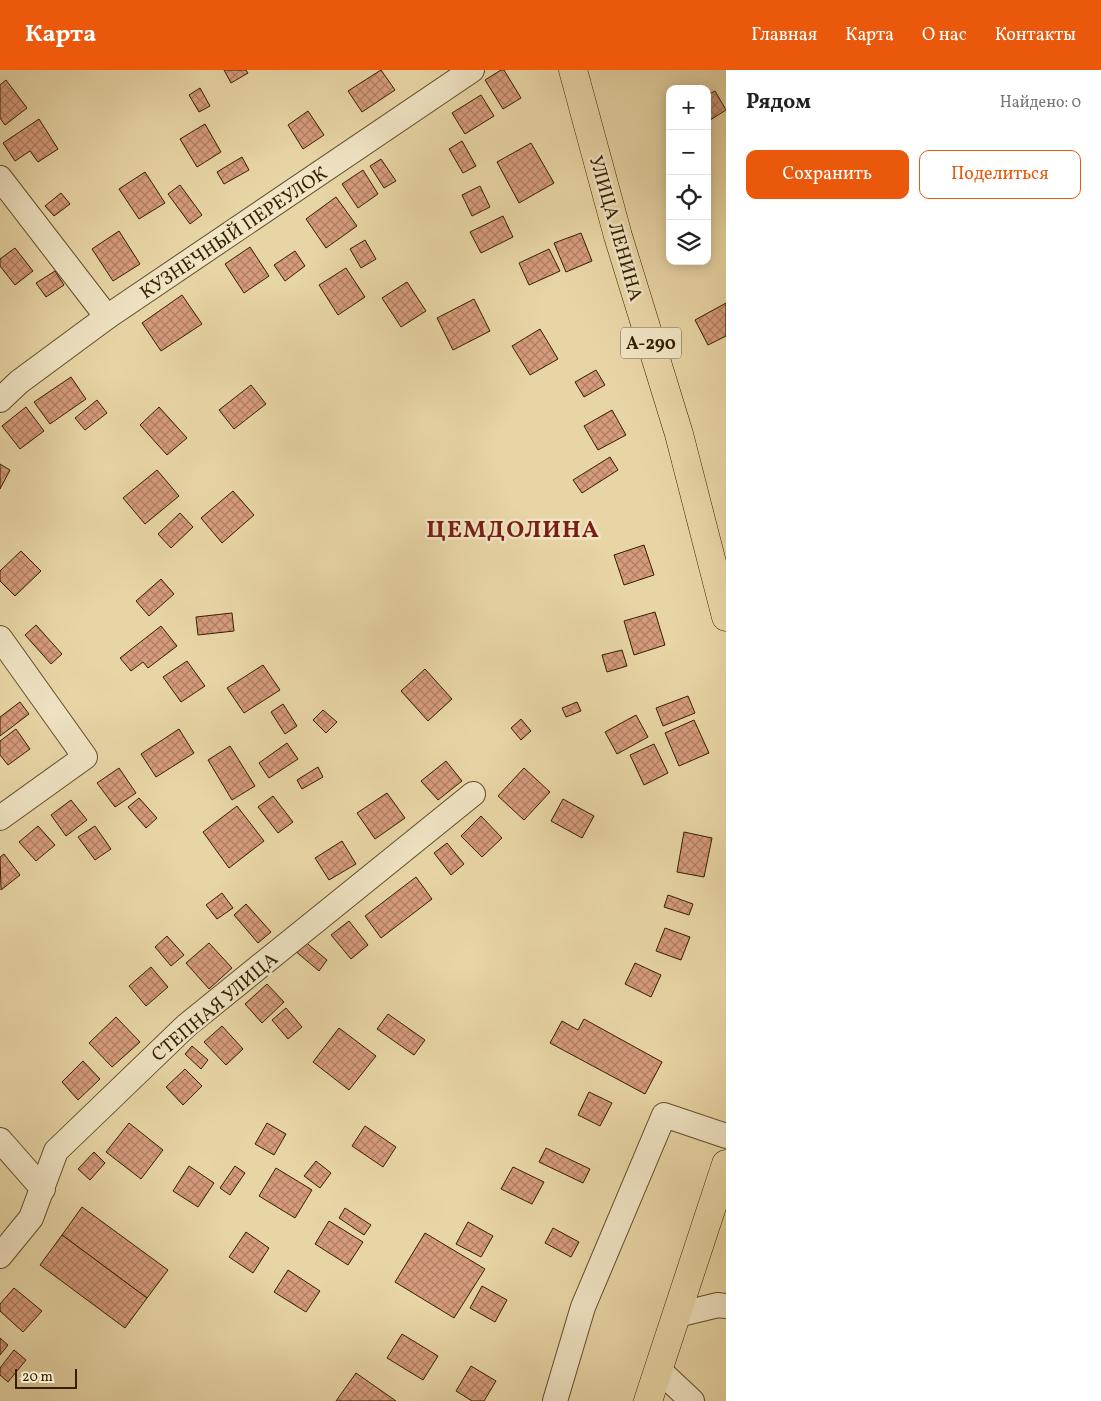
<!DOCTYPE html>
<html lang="ru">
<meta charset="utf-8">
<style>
body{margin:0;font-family:Vollkorn,serif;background:#f2f2f2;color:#222}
.controls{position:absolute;right:15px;top:15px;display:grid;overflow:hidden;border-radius:10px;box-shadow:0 2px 12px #0003}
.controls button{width:45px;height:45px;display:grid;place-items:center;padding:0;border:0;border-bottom:1px solid #e0e0e0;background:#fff;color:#222;font:25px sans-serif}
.scale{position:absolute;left:15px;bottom:12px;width:62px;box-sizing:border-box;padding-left:5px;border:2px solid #341f00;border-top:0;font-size:14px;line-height:18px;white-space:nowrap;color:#341f00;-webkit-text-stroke:4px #f0e4c4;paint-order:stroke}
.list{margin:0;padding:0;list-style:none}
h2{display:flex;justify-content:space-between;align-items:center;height:65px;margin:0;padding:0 20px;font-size:21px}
h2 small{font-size:16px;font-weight:400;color:#767676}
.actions{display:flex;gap:10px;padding:15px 20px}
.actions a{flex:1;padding:11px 0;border:1px solid #ea580c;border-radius:10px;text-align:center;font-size:18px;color:#ea580c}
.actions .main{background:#ea580c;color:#fff}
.icon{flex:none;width:28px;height:28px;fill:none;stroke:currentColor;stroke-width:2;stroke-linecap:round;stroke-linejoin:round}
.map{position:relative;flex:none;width:726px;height:1331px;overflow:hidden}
header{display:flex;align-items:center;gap:30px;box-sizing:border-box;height:70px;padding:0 25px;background:#ea580c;color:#fff}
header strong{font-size:24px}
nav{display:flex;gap:28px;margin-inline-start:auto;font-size:18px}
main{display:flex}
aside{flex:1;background:#fff}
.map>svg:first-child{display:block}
</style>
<header>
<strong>Карта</strong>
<nav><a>Главная</a><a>Карта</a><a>О нас</a><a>Контакты</a></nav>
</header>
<main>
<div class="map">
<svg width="726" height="1331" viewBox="0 0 726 1331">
<defs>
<pattern id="building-cross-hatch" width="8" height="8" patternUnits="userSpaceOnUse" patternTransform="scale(1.25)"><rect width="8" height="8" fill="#d69b7c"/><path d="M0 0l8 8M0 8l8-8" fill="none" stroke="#ae7e63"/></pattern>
</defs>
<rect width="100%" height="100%" fill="#e8d5a5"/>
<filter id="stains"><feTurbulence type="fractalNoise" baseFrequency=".004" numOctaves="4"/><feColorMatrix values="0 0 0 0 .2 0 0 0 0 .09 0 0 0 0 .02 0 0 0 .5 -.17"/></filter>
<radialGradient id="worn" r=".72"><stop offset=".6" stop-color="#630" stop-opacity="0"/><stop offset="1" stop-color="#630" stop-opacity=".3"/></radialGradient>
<g fill="url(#building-cross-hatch)" stroke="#341f00">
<path d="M 224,0 L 246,0 L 248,3 L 231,13 Z"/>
<path d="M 381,0 L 395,20 L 362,42 L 348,21 Z"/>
<path d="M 501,0 L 504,0 L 521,28 L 503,39 L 485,10 Z"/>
<path d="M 6,10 L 27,38 L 5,55 L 0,48 L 0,15 Z"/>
<path d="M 200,18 L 210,36 L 199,42 L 189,25 Z"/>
<path d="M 715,21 L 726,40 L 707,52 L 707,25 Z"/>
<path d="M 481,25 L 494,46 L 465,64 L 452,43 Z"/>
<path d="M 308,41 L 324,65 L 303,79 L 288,55 Z"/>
<path d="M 39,49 L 58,79 L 38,92 L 30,81 L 15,91 L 3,73 Z"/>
<path d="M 205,54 L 221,82 L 197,97 L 180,69 Z"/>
<path d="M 462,71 L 476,96 L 463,103 L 449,79 Z"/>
<path d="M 531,73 L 554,113 L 519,133 L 497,92 Z"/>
<path d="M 242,87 L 249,100 L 224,114 L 217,102 Z"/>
<path d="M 381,89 L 396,111 L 384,118 L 370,96 Z"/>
<path d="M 363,100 L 378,124 L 358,138 L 342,114 Z"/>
<path d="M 145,102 L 165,133 L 139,149 L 119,119 Z"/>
<path d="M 180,115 L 202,145 L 190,154 L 168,124 Z"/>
<path d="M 480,116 L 490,137 L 472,146 L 462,125 Z"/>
<path d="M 61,123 L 70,134 L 54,146 L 45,136 Z"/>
<path d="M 336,127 L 357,156 L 326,178 L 306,149 Z"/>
<path d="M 503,146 L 513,167 L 481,183 L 470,162 Z"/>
<path d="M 119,161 L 140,194 L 113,211 L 92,179 Z"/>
<path d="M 581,163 L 592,191 L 566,202 L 554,173 Z"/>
<path d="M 365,170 L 376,189 L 361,198 L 350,179 Z"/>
<path d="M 250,177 L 269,206 L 244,223 L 225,194 Z"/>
<path d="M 15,178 L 33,201 L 15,215 L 0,196 L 0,189 Z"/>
<path d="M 549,179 L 560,201 L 529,215 L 519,193 Z"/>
<path d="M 295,181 L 305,196 L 285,211 L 274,195 Z"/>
<path d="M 346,198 L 365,227 L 338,245 L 319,215 Z"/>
<path d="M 55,201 L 64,215 L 46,227 L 36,213 Z"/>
<path d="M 407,212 L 426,241 L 401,257 L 382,228 Z"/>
<path d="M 182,225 L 202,254 L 161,281 L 142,253 Z"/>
<path d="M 474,229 L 490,261 L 453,280 L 437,248 Z"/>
<path d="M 726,233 L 726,266 L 708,275 L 695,250 Z"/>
<path d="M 540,259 L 558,289 L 530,305 L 512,276 Z"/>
<path d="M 596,300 L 605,315 L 584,327 L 575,312 Z"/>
<path d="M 71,307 L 86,329 L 50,354 L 34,332 Z"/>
<path d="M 251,315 L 266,334 L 234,359 L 219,340 Z"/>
<path d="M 97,330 L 107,343 L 85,360 L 75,348 Z"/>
<path d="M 26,337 L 44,361 L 20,379 L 2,356 Z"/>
<path d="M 159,337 L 187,368 L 167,385 L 140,355 Z"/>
<path d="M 612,340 L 626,365 L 598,380 L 584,356 Z"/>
<path d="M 610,387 L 618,400 L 582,423 L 573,410 Z"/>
<path d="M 0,394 L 10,400 L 0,419 Z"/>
<path d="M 157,400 L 179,426 L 145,454 L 123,428 Z"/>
<path d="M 233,421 L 254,445 L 222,473 L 201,448 Z"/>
<path d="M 180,443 L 193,457 L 171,478 L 158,464 Z"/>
<path d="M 644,475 L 654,505 L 624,515 L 614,485 Z"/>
<path d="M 21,481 L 41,501 L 15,526 L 0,511 L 0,501 Z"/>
<path d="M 161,509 L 174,524 L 149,546 L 136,531 Z"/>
<path d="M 655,542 L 665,575 L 634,585 L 624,551 Z"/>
<path d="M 232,543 L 234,561 L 198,565 L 196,547 Z"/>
<path d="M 36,555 L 62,584 L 51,594 L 25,565 Z"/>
<path d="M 161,556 L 177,576 L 148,598 L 143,592 L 131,601 L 120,588 Z"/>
<path d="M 622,580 L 627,596 L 607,602 L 602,585 Z"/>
<path d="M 187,591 L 205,616 L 181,632 L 163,607 Z"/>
<path d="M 263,595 L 280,620 L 244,643 L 227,618 Z"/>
<path d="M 425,599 L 452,629 L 428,651 L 401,621 Z"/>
<path d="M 688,626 L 695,643 L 663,656 L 656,638 Z"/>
<path d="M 20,632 L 29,644 L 0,666 L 0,647 Z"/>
<path d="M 577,632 L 581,641 L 566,647 L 562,638 Z"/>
<path d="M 283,634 L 297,656 L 285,664 L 271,642 Z"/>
<path d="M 323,640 L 337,652 L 326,663 L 313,650 Z"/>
<path d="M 636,645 L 648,667 L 617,684 L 605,662 Z"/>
<path d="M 521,649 L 531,661 L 521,670 L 511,658 Z"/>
<path d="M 694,650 L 709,683 L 679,696 L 665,663 Z"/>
<path d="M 16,659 L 30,679 L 8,695 L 0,685 L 0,671 Z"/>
<path d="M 179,659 L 194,683 L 156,707 L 141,684 Z"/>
<path d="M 287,673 L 298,689 L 269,708 L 259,693 Z"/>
<path d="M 654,674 L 668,703 L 644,715 L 630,685 Z"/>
<path d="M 230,676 L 255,716 L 232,730 L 208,690 Z"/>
<path d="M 446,691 L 462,711 L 438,730 L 421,711 Z"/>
<path d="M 318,697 L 323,707 L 302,719 L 297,710 Z"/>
<path d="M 119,698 L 136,723 L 115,737 L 97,713 Z"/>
<path d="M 524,698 L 550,722 L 524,750 L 498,726 Z"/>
<path d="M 387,723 L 405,748 L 375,769 L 357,743 Z"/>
<path d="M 273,726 L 293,752 L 278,763 L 258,737 Z"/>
<path d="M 139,728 L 157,748 L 146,758 L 128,737 Z"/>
<path d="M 563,729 L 594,746 L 582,768 L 551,751 Z"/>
<path d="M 71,730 L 87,750 L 66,766 L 51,745 Z"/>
<path d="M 237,736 L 264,771 L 229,798 L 203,762 Z"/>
<path d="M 481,746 L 502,768 L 482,787 L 461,766 Z"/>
<path d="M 38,756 L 55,775 L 36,791 L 19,772 Z"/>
<path d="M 95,756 L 111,779 L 95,790 L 78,767 Z"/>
<path d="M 684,762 L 712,768 L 704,807 L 677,802 Z"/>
<path d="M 342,771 L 356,794 L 329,810 L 315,788 Z"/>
<path d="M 447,773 L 464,794 L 451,805 L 434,783 Z"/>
<path d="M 4,784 L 20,805 L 1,820 L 0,787 Z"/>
<path d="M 416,807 L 432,829 L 381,868 L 365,846 Z"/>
<path d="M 222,823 L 233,838 L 217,849 L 206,835 Z"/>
<path d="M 668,825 L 693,834 L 689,845 L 664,837 Z"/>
<path d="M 246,834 L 271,862 L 258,873 L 234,845 Z"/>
<path d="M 349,851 L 368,875 L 351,889 L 331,865 Z"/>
<path d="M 665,858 L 690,867 L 681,890 L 656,881 Z"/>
<path d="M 167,866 L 184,885 L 171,896 L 155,877 Z"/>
<path d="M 303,870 L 327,890 L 319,901 L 294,880 Z"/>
<path d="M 209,873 L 232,898 L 209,919 L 186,893 Z"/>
<path d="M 635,893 L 661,905 L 651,927 L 625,914 Z"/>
<path d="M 151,897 L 168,917 L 146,936 L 129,916 Z"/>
<path d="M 267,914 L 284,932 L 262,953 L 245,934 Z"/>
<path d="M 286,938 L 302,957 L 288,969 L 272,950 Z"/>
<path d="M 388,944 L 425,970 L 414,985 L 377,959 Z"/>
<path d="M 116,947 L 140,972 L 112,997 L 89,973 Z"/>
<path d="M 584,949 L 662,992 L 645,1024 L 550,973 L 562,951 L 578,960 Z"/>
<path d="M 222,956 L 243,979 L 226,995 L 204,972 Z"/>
<path d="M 339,958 L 376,986 L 349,1020 L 313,992 Z"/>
<path d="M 192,976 L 208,990 L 201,999 L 185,984 Z"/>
<path d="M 83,991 L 100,1009 L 78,1030 L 62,1012 Z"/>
<path d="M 185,999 L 202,1016 L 183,1035 L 166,1017 Z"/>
<path d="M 589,1022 L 612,1033 L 600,1056 L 578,1045 Z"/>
<path d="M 129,1053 L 163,1080 L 141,1109 L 106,1082 Z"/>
<path d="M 267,1053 L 286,1064 L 274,1085 L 255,1074 Z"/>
<path d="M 365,1056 L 396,1077 L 383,1097 L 352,1076 Z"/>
<path d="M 546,1078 L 590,1099 L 583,1113 L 539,1092 Z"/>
<path d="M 94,1082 L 105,1093 L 90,1110 L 78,1099 Z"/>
<path d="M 316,1091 L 331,1103 L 320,1118 L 304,1106 Z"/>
<path d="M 189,1096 L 214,1113 L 198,1137 L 173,1121 Z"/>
<path d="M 235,1096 L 245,1103 L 230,1125 L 220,1118 Z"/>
<path d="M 513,1097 L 544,1112 L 532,1134 L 501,1119 Z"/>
<path d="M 276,1098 L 312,1120 L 295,1148 L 259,1126 Z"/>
<path d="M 82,1137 L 168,1200 L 147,1228 L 62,1165 Z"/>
<path d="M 345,1138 L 371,1155 L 364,1165 L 339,1148 Z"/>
<path d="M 329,1151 L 363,1172 L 348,1195 L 315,1174 Z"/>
<path d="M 468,1152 L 493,1166 L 481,1187 L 456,1174 Z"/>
<path d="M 553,1158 L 579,1172 L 571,1187 L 545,1173 Z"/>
<path d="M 246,1162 L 269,1178 L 253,1203 L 229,1187 Z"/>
<path d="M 425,1163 L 485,1199 L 454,1248 L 395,1212 Z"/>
<path d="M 62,1165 L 147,1228 L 125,1258 L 40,1195 Z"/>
<path d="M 288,1200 L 320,1221 L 306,1242 L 274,1222 Z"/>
<path d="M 482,1216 L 507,1230 L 495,1252 L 470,1238 Z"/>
<path d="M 14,1218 L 42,1241 L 23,1262 L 0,1241 L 0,1234 Z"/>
<path d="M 402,1264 L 438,1286 L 423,1310 L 387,1288 Z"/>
<path d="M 0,1268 L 8,1275 L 0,1285 Z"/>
<path d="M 14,1280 L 26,1290 L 8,1312 L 0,1305 L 0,1298 Z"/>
<path d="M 471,1296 L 496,1311 L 484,1331 L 472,1331 L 456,1321 Z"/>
<path d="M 356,1303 L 396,1331 L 336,1331 Z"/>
</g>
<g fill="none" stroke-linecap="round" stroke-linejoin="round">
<defs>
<g id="minor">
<path d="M 0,108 L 107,247"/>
<path d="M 0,330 L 19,312 L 107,247 L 472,0"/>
<path d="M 0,568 L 85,687 L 0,748"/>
<path d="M 0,1070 L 43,1119"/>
<path d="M 0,1186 L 31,1148 L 56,1081 L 187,955 L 473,724"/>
<path d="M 677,1245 L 718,1235 L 726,1236"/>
<path d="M 659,1300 L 692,1331"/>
<path d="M 555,1331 L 583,1237 L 664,1045 L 726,1066"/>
</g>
<g id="highway">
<path d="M 573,0 L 618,166 L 679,364 L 726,547"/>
<path d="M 648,1331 L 726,1094"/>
</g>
</defs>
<use href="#minor" stroke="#614c29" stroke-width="26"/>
<use href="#highway" stroke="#341f00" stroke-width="29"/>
<use href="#minor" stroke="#f0e4c4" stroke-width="24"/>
<use href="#highway" stroke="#e8d5a5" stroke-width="28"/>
</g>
<g text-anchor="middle" stroke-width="5" stroke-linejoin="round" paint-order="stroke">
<rect fill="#f0e4c4" stroke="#6c5a3b" stroke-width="1" x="621" y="257.5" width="60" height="31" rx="4"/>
<g font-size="18" font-weight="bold" fill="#341f00">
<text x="651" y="279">А-290</text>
</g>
<g font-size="19" fill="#341f00" stroke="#f0e4c4">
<text transform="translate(617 158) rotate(74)" y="7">УЛИЦА ЛЕНИНА</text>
<text transform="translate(233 162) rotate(-34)" y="7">КУЗНЕЧНЫЙ ПЕРЕУЛОК</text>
<text transform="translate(214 936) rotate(-40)" y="7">СТЕПНАЯ УЛИЦА</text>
</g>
<g font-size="24" font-weight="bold" letter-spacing="1" fill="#7a1f14" stroke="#f0e4c4">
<text x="513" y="467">ЦЕМДОЛИНА</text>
</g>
</g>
<rect width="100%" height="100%" filter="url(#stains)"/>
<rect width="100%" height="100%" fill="url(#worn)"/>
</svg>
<div class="controls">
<button>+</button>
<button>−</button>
<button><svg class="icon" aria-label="locate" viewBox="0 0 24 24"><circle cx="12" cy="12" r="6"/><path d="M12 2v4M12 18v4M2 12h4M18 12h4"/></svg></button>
<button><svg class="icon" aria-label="layers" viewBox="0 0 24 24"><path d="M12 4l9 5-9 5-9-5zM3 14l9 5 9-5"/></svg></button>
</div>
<div class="scale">20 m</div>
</div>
<aside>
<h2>Рядом<small>Найдено: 0</small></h2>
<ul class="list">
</ul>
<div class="actions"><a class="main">Сохранить</a><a>Поделиться</a></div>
</aside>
</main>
